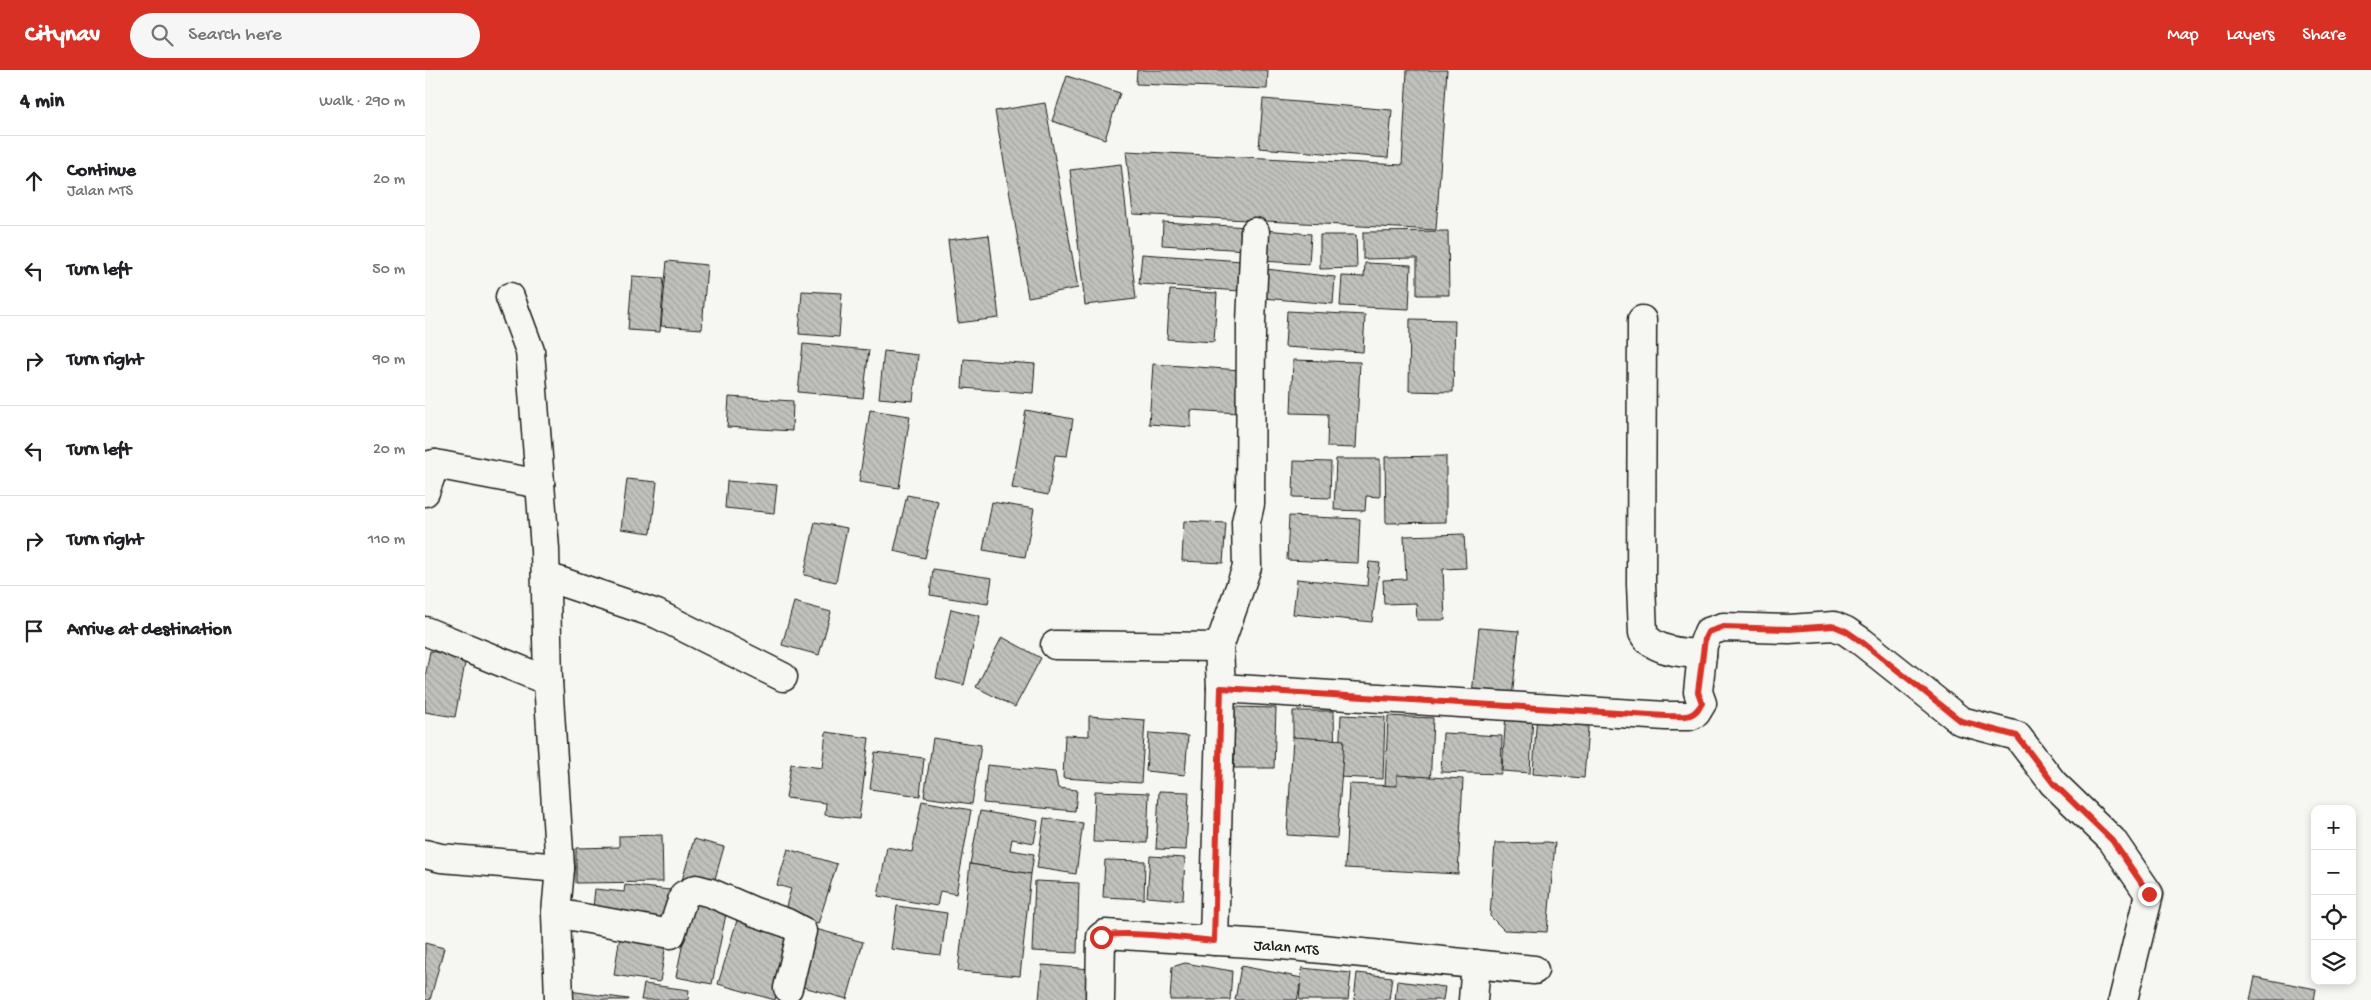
<!DOCTYPE html>
<meta charset="utf-8">
<style>
body{margin:0;font-family:"Gochi Hand",sans-serif;background:#f6f6f6;color:#202124}
.controls{position:absolute;right:15px;bottom:15px;display:grid;overflow:hidden;border-radius:10px;box-shadow:0 2px 8px #0003}
.controls button{width:45px;height:45px;display:grid;place-items:center;padding:0;border:0;border-bottom:1px solid #e0e0e0;background:#fff;color:#202124;font:25px sans-serif}
.stop{position:absolute;width:15px;height:15px;margin:-11px;border:4px solid #d93025;border-radius:50%;background:#fff}
.stop.end{background:#d93025;border-color:#fff;box-shadow:0 1px 5px #0008}
.list{margin:0;padding:0;list-style:none}
h2{display:flex;justify-content:space-between;align-items:center;height:65px;margin:0;padding:0 20px;font-size:21px}
h2 small{font-size:16px;font-weight:400;color:#757577}
.list li{display:grid;grid-template-columns:32px 1fr auto;gap:15px;align-items:center;box-sizing:border-box;height:90px;padding:0 20px;border-top:1px solid #e0e0e0}
.list b{display:block;font-size:19px;white-space:nowrap}
.list p{margin:0;font-size:16px;white-space:nowrap;color:#757577}
.list em{font-size:16px;font-style:normal;color:#757577}
.icon{flex:none;width:28px;height:28px;fill:none;stroke:currentColor;stroke-width:2;stroke-linecap:round;stroke-linejoin:round}
.map{position:relative;flex:none;width:1946px;height:930px;overflow:hidden}
header{display:flex;align-items:center;gap:30px;box-sizing:border-box;height:70px;padding:0 25px;background:#d93025;color:#fff}
header strong{font-size:24px}
nav{display:flex;gap:28px;margin-inline-start:auto;font-size:18px}
.search{width:350px;height:45px;background:#f6f6f6;display:flex;align-items:center;gap:12px;box-sizing:border-box;padding:0 18px;border-radius:28px;color:#757577;font-size:19px}
main{display:flex}
aside{flex:1;background:#fff}
.map>svg:first-child{display:block}
</style>
<header>
<strong>Citynav</strong>
<div class="search"><svg class="icon" aria-label="search" viewBox="0 0 24 24"><circle cx="10" cy="10" r="6"/><path d="M15 15l6 6"/></svg>Search here</div>
<nav><a>Map</a><a>Layers</a><a>Share</a></nav>
</header>
<main>
<aside>
<h2>4 min<small>Walk · 290 m</small></h2>
<ul class="list">
<li><svg class="icon" aria-label="ahead" viewBox="0 0 24 24"><path d="M12 20V5M6 11l6-6 6 6"/></svg><div><b>Continue</b><p>Jalan MTS</p></div><em>20 m</em></li>
<li><svg class="icon" aria-label="left" viewBox="0 0 24 24"><path d="M17 20v-9H6M10 6l-5 5 5 5"/></svg><div><b>Turn left</b></div><em>50 m</em></li>
<li><svg class="icon" aria-label="right" viewBox="0 0 24 24"><path d="M7 20v-9h11M14 6l5 5-5 5"/></svg><div><b>Turn right</b></div><em>90 m</em></li>
<li><svg class="icon" aria-label="left" viewBox="0 0 24 24"><path d="M17 20v-9H6M10 6l-5 5 5 5"/></svg><div><b>Turn left</b></div><em>20 m</em></li>
<li><svg class="icon" aria-label="right" viewBox="0 0 24 24"><path d="M7 20v-9h11M14 6l5 5-5 5"/></svg><div><b>Turn right</b></div><em>110 m</em></li>
<li><svg class="icon" aria-label="arrive" viewBox="0 0 24 24"><path d="M6 21V4h12l-3 4 3 4H6"/></svg><div><b>Arrive at destination</b></div></li>
</ul>
</aside>
<div class="map">
<svg width="1946" height="930" viewBox="0 0 1946 930">
<defs>
<pattern id="building-back-hatch" width="6" height="6" patternUnits="userSpaceOnUse" patternTransform="scale(1.25)"><rect width="6" height="6" fill="#c0c0bd"/><path d="M-1 5l2 2M0 0l6 6M5-1l2 2" fill="none" stroke="#a4a4a2"/></pattern>
</defs>
<rect width="100%" height="100%" fill="#f6f6f2"/>
<filter id="ink" filterUnits="userSpaceOnUse"><feTurbulence type="fractalNoise" baseFrequency=".02" numOctaves="2"/><feDisplacementMap in="SourceGraphic" scale="10" xChannelSelector="R" yChannelSelector="G"/><feConvolveMatrix kernelMatrix="1 2 1 2 8 2 1 2 1" color-interpolation-filters="sRGB"/></filter>
<g filter="url(#ink)">
<g fill="url(#building-back-hatch)" stroke="#1c1c1c">
<path d="M 712,0 L 843,0 L 842,19 L 711,14 Z"/>
<path d="M 982,0 L 1022,0 L 1011,160 L 708,144 L 701,81 L 977,95 Z"/>
<path d="M 642,6 L 695,23 L 680,69 L 627,51 Z"/>
<path d="M 838,29 L 967,40 L 963,88 L 834,78 Z"/>
<path d="M 620,33 L 653,218 L 603,227 L 570,41 Z"/>
<path d="M 696,94 L 711,229 L 660,235 L 645,100 Z"/>
<path d="M 738,152 L 824,157 L 823,180 L 737,175 Z"/>
<path d="M 840,160 L 886,164 L 884,194 L 838,191 Z"/>
<path d="M 1023,161 L 1024,225 L 992,225 L 992,188 L 938,189 L 938,162 Z"/>
<path d="M 564,165 L 574,248 L 533,253 L 523,170 Z"/>
<path d="M 895,165 L 931,165 L 932,198 L 895,199 Z"/>
<path d="M 717,184 L 817,191 L 815,221 L 714,214 Z"/>
<path d="M 242,191 L 282,195 L 277,259 L 236,256 Z"/>
<path d="M 940,193 L 986,195 L 984,239 L 915,236 L 917,206 L 939,207 Z"/>
<path d="M 841,199 L 910,207 L 908,234 L 838,228 Z"/>
<path d="M 207,206 L 239,208 L 235,262 L 203,260 Z"/>
<path d="M 745,220 L 792,223 L 789,272 L 742,269 Z"/>
<path d="M 377,221 L 417,223 L 414,267 L 374,264 Z"/>
<path d="M 862,241 L 940,245 L 938,282 L 860,277 Z"/>
<path d="M 985,249 L 1030,250 L 1028,322 L 984,321 Z"/>
<path d="M 378,274 L 444,280 L 438,328 L 373,322 Z"/>
<path d="M 459,281 L 493,285 L 488,331 L 454,328 Z"/>
<path d="M 539,289 L 610,294 L 608,323 L 537,318 Z"/>
<path d="M 868,290 L 935,292 L 931,378 L 902,377 L 903,344 L 866,343 Z"/>
<path d="M 728,294 L 816,300 L 813,343 L 766,340 L 766,357 L 724,354 Z"/>
<path d="M 304,327 L 368,331 L 367,361 L 302,357 Z"/>
<path d="M 445,340 L 485,346 L 474,418 L 434,412 Z"/>
<path d="M 601,340 L 648,349 L 642,386 L 630,385 L 623,425 L 587,418 Z"/>
<path d="M 1021,386 L 1021,452 L 961,453 L 960,387 Z"/>
<path d="M 911,389 L 955,389 L 955,427 L 941,426 L 940,441 L 909,440 Z"/>
<path d="M 869,391 L 906,392 L 905,428 L 868,427 Z"/>
<path d="M 202,409 L 232,412 L 226,463 L 196,459 Z"/>
<path d="M 302,411 L 352,415 L 349,443 L 300,438 Z"/>
<path d="M 482,425 L 513,431 L 500,488 L 469,481 Z"/>
<path d="M 567,432 L 609,439 L 600,487 L 558,480 Z"/>
<path d="M 864,446 L 935,449 L 933,493 L 862,490 Z"/>
<path d="M 759,451 L 801,453 L 798,493 L 757,491 Z"/>
<path d="M 390,452 L 422,458 L 411,512 L 379,505 Z"/>
<path d="M 1039,464 L 1041,498 L 1018,499 L 1020,550 L 992,550 L 991,533 L 959,534 L 958,510 L 981,509 L 979,466 Z"/>
<path d="M 944,492 L 955,493 L 947,552 L 868,544 L 872,509 L 942,516 Z"/>
<path d="M 508,499 L 567,508 L 563,534 L 505,525 Z"/>
<path d="M 369,532 L 406,542 L 394,585 L 357,575 Z"/>
<path d="M 526,539 L 555,546 L 539,615 L 511,608 Z"/>
<path d="M 1054,558 L 1094,561 L 1087,628 L 1047,624 Z"/>
<path d="M 577,567 L 616,588 L 590,637 L 551,617 Z"/>
<path d="M 5,581 L 41,588 L 30,647 L 0,642 L 0,608 Z"/>
<path d="M 810,637 L 851,638 L 849,698 L 809,698 Z"/>
<path d="M 868,641 L 909,641 L 910,705 L 868,705 Z"/>
<path d="M 1112,642 L 1164,645 L 1159,708 L 1108,704 Z"/>
<path d="M 1081,643 L 1108,645 L 1105,703 L 1077,701 Z"/>
<path d="M 916,645 L 960,647 L 958,709 L 913,707 Z"/>
<path d="M 664,646 L 720,650 L 716,713 L 638,708 L 640,665 L 664,666 Z"/>
<path d="M 963,646 L 1008,648 L 1005,719 L 960,717 Z"/>
<path d="M 401,662 L 444,668 L 434,749 L 400,745 L 401,733 L 361,728 L 366,694 L 397,698 Z"/>
<path d="M 724,663 L 763,666 L 760,705 L 721,701 Z"/>
<path d="M 1018,663 L 1077,666 L 1076,704 L 1016,702 Z"/>
<path d="M 868,667 L 919,670 L 912,768 L 862,765 Z"/>
<path d="M 508,668 L 556,675 L 547,734 L 499,727 Z"/>
<path d="M 450,682 L 499,688 L 495,726 L 445,719 Z"/>
<path d="M 562,695 L 630,702 L 633,718 L 652,720 L 650,741 L 558,733 Z"/>
<path d="M 972,705 L 1038,709 L 1033,804 L 920,798 L 924,714 L 972,716 Z"/>
<path d="M 670,721 L 724,723 L 722,773 L 668,772 Z"/>
<path d="M 734,721 L 764,722 L 761,780 L 731,779 Z"/>
<path d="M 497,731 L 546,740 L 531,824 L 515,821 L 512,836 L 453,826 L 462,777 L 487,782 Z"/>
<path d="M 555,741 L 613,751 L 609,773 L 587,769 L 585,780 L 609,784 L 606,804 L 545,794 Z"/>
<path d="M 619,748 L 658,753 L 651,804 L 612,798 Z"/>
<path d="M 237,765 L 238,812 L 151,813 L 151,778 L 194,777 L 194,766 Z"/>
<path d="M 269,769 L 299,777 L 286,823 L 256,814 Z"/>
<path d="M 1122,772 L 1130,773 L 1122,862 L 1079,860 L 1065,846 L 1070,773 Z"/>
<path d="M 363,779 L 412,794 L 393,854 L 359,843 L 366,819 L 352,815 Z"/>
<path d="M 725,786 L 760,788 L 758,830 L 722,827 Z"/>
<path d="M 680,790 L 720,791 L 719,829 L 678,827 Z"/>
<path d="M 545,794 L 606,804 L 595,906 L 533,901 Z"/>
<path d="M 610,811 L 654,813 L 652,883 L 607,881 Z"/>
<path d="M 200,815 L 245,820 L 241,854 L 167,846 L 170,819 L 199,822 Z"/>
<path d="M 266,832 L 302,839 L 287,914 L 251,907 Z"/>
<path d="M 472,836 L 522,843 L 516,885 L 466,879 Z"/>
<path d="M 313,847 L 370,864 L 350,930 L 293,914 Z"/>
<path d="M 387,858 L 438,872 L 422,929 L 371,915 Z"/>
<path d="M 195,866 L 241,873 L 235,912 L 189,905 Z"/>
<path d="M 0,873 L 19,878 L 5,930 L 0,930 Z"/>
<path d="M 760,893 L 807,901 L 805,930 L 745,930 L 747,897 Z"/>
<path d="M 617,895 L 665,899 L 662,930 L 614,930 Z"/>
<path d="M 816,896 L 877,908 L 872,930 L 810,930 Z"/>
<path d="M 877,898 L 926,903 L 923,930 L 874,930 Z"/>
<path d="M 932,903 L 967,907 L 964,930 L 929,930 Z"/>
<path d="M 1830,907 L 1891,919 L 1889,930 L 1825,930 Z"/>
<path d="M 972,911 L 1020,917 L 1018,930 L 970,930 Z"/>
<path d="M 219,914 L 264,920 L 263,930 L 216,930 Z"/>
<path d="M 144,921 L 203,929 L 203,930 L 143,930 Z"/>
</g>
<g fill="none" stroke-linecap="round" stroke-linejoin="round">
<defs>
<g id="minor">
<path d="M 85,227 L 105,281 L 120,479 L 123,611 L 135,798 L 131,843 L 134,930"/>
<path d="M 1217,250 L 1216,514 L 1218,563 C 1228,582 1258,582 1277,585"/>
<path d="M 0,396 L 10,394 L 115,414"/>
<path d="M 0,422 L 10,394"/>
<path d="M 122,507 L 232,544 L 358,607"/>
<path d="M 0,561 L 123,611"/>
<path d="M 630,575 L 794,577"/>
<path d="M 796,618 L 1241,646 L 1265,646 L 1271,643 L 1277,633 L 1273,622 L 1278,575 L 1283,562 L 1298,557 L 1364,559 L 1409,556 L 1421,561 L 1437,572 L 1536,651 L 1592,666 L 1628,713 L 1687,770 L 1724,824 L 1698,930"/>
<path d="M 0,784 L 16,788 L 135,798"/>
<path d="M 131,843 L 246,864 L 259,825 L 271,819 L 286,823 L 330,842 L 362,853 L 377,861 L 363,918"/>
<path d="M 789,871 L 796,618 L 794,577 L 822,497 L 821,452 L 825,434 L 826,253 L 830,162"/>
<path id="s1" d="M 675,930 L 676,867 L 680,864 L 857,875 L 1109,900"/>
<path d="M 1048,930 L 1051,894"/>
</g>
</defs>
<use href="#minor" stroke="#1c1c1c" stroke-width="31"/>
<use href="#minor" stroke="#f6f6f2" stroke-width="28"/>
</g>
</g>
<g fill="none" stroke-linecap="round" stroke-linejoin="round" filter="url(#ink)">
<path stroke="#d93025" stroke-width="6" d="M 676,867 C 689,859 769,869 789,871 L 796,618 L 1241,646 C 1258,646 1268,650 1277,633 L 1273,622 L 1280,568 L 1283,562 L 1298,557 L 1364,559 L 1409,556 L 1421,561 L 1437,572 L 1536,651 L 1592,666 L 1628,713 L 1687,770 L 1724,824"/>
</g>
<g text-anchor="middle" stroke-width="4" stroke-linejoin="round" paint-order="stroke">
<g font-size="16" fill="#1c1c1c" stroke="#f6f6f2">
<text dy="6" stroke="none"><textPath href="#s1" startOffset="250">Jalan MTS</textPath></text>
</g>
</g>
</svg>
<div class="controls">
<button>+</button>
<button>−</button>
<button><svg class="icon" aria-label="locate" viewBox="0 0 24 24"><circle cx="12" cy="12" r="6"/><path d="M12 2v4M12 18v4M2 12h4M18 12h4"/></svg></button>
<button><svg class="icon" aria-label="layers" viewBox="0 0 24 24"><path d="M12 4l9 5-9 5-9-5zM3 14l9 5 9-5"/></svg></button>
</div>
<div class="stop" style="left:676px;top:867px"></div>
<div class="stop end" style="left:1724px;top:824px"></div>
</div>
</main>
